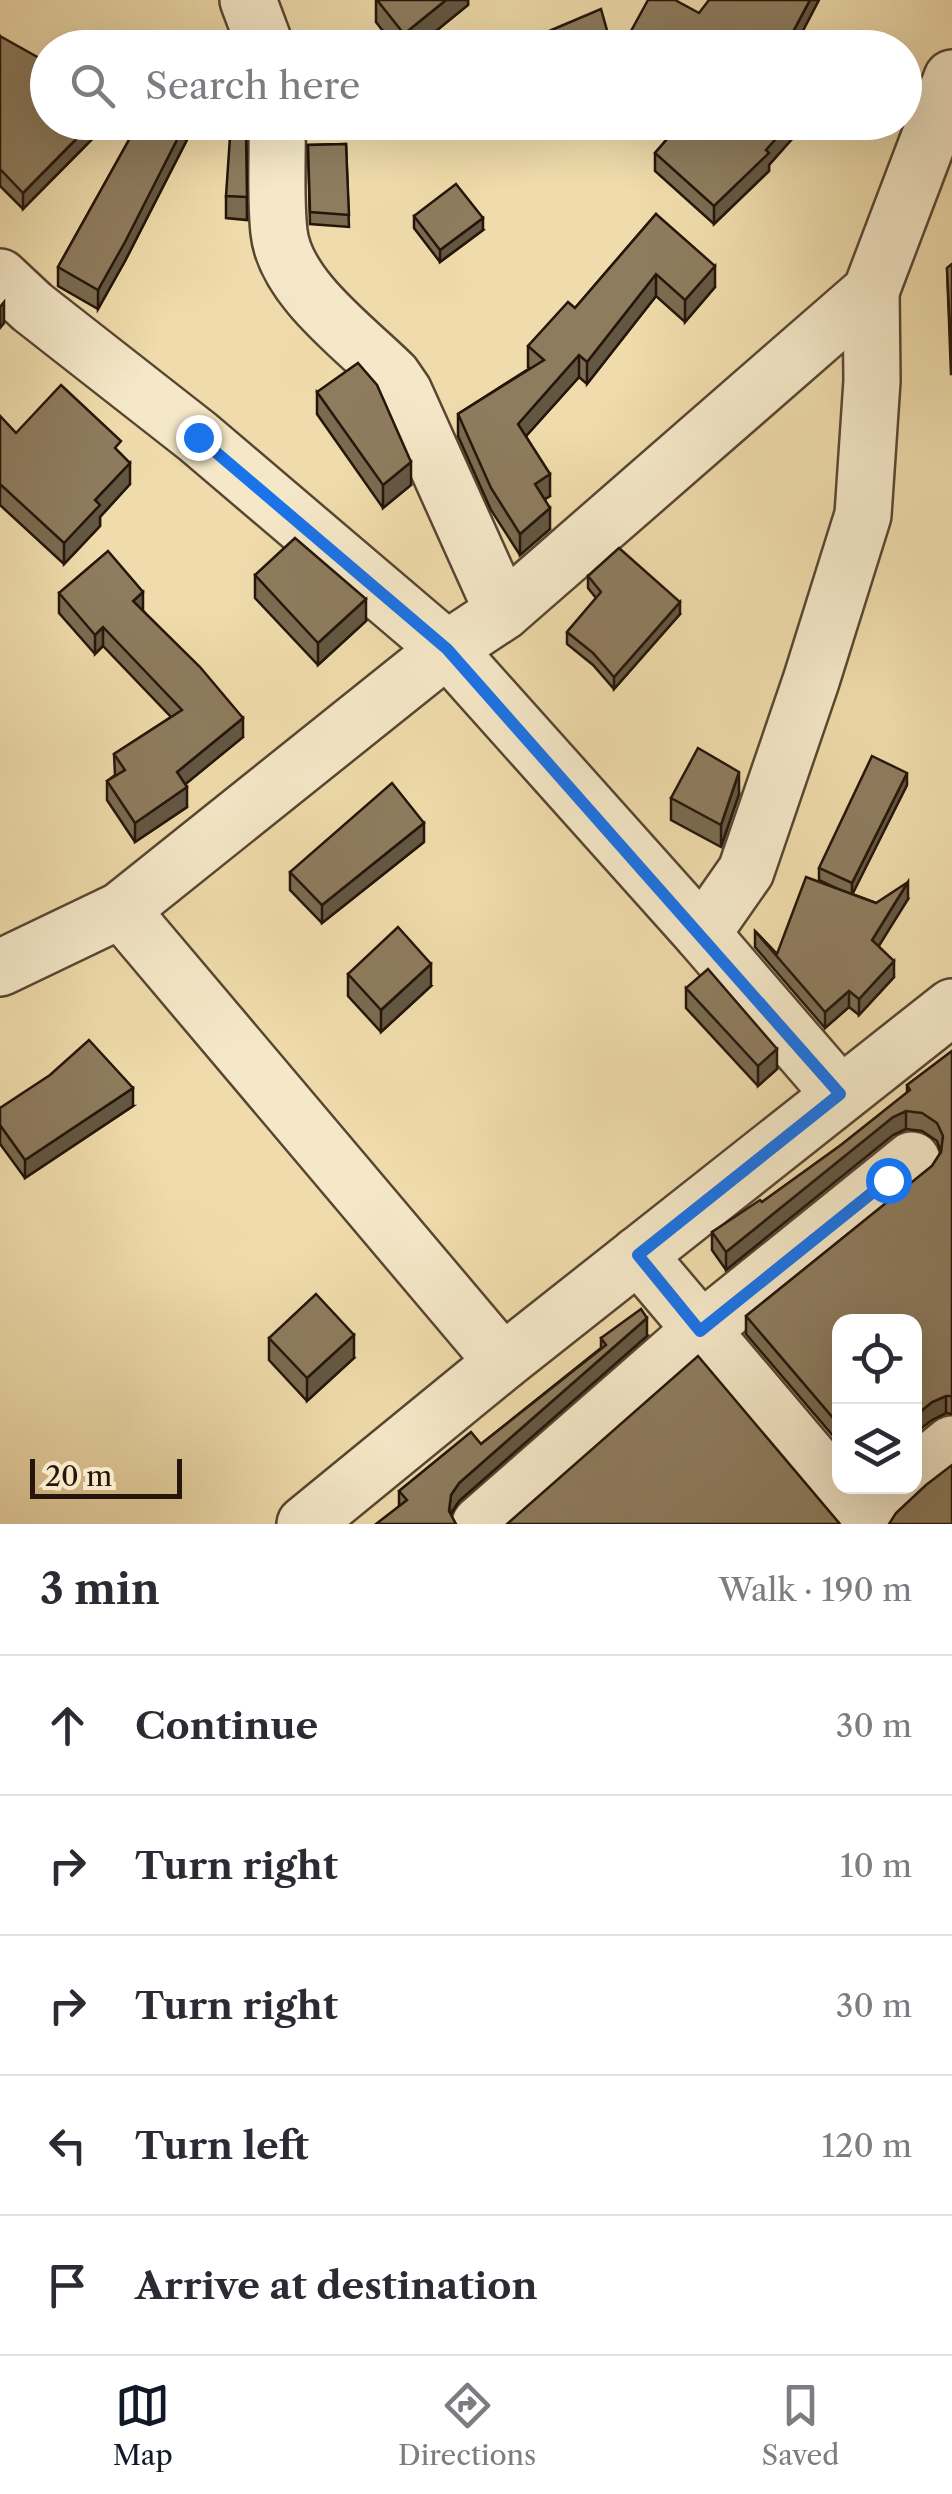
<!DOCTYPE html>
<meta charset="utf-8">
<style>
body{margin:0;font-family:"Libre Caslon Text",serif;background:#f7f7f7;color:#2b2b33}
.controls{position:absolute;right:30px;bottom:30px;display:grid;overflow:hidden;border-radius:20px;box-shadow:0 10px 40px #0002}
.controls button{width:90px;height:90px;display:grid;place-items:center;padding:0;border:0;border-bottom:2px solid #e1e1e2;background:#fff;color:#2b2b33;font:50px sans-serif}
.scale{position:absolute;left:30px;bottom:25px;width:152px;box-sizing:border-box;padding-left:10px;border:5px solid #25150a;border-top:0;font-size:28px;line-height:35px;white-space:nowrap;color:#25150a;-webkit-text-stroke:8px #f5e8c8;paint-order:stroke}
.stop{position:absolute;width:30px;height:30px;margin:-22px;border:8px solid #1a73e8;border-radius:50%;background:#fff}
.stop.end{background:#1a73e8;border-color:#fff;box-shadow:0 2px 10px #0008}
.list{margin:0;padding:0;list-style:none}
h2{display:flex;justify-content:space-between;align-items:center;height:130px;margin:0;padding:0 40px;font-size:42px}
h2 small{font-size:32px;font-weight:400;color:#7c7c81}
.list li{display:grid;grid-template-columns:65px 1fr auto;gap:30px;align-items:center;box-sizing:border-box;height:140px;padding:0 40px;border-top:2px solid #e1e1e2}
.list b{display:block;font-size:38px;white-space:nowrap}
.list em{font-size:32px;font-style:normal;color:#7c7c81}
.icon{flex:none;width:55px;height:55px;fill:none;stroke:currentColor;stroke-width:2;stroke-linecap:round;stroke-linejoin:round}
.map{position:relative;flex:none;width:952px;height:1524px;overflow:hidden}
.search{position:absolute;background:#fff;box-shadow:0 10px 40px #0002;left:30px;right:30px;top:30px;height:110px;display:flex;align-items:center;gap:25px;box-sizing:border-box;padding:0 35px;border-radius:55px;color:#7c7c81;font-size:38px}
.sheet{height:830px;background:#fff}
nav{display:flex;justify-content:space-around;align-items:center;box-sizing:border-box;height:140px;border-top:2px solid #e1e1e2;background:#fff;font-size:28px;color:#7c7c81}
nav a{display:grid;justify-items:center;gap:5px}
nav .on{color:#111827}
.map>svg:first-child{display:block}
</style>
<div class="map">
<svg width="952" height="1524" viewBox="0 0 952 1524">
<rect width="100%" height="100%" fill="#efdbab"/>
<filter id="stains"><feTurbulence type="fractalNoise" baseFrequency=".002" numOctaves="4"/><feColorMatrix values="0 0 0 0 .2 0 0 0 0 .09 0 0 0 0 .02 0 0 0 .5 -.17"/></filter>
<radialGradient id="worn" r=".72"><stop offset=".6" stop-color="#630" stop-opacity="0"/><stop offset="1" stop-color="#630" stop-opacity=".3"/></radialGradient>
<g fill="none" stroke-linecap="round" stroke-linejoin="round">
<defs>
<g id="street">
<path d="M 248,0 L 266,48"/>
<path d="M 277,122 C 278,158 275,196 279,232 C 285,288 355,338 393,376 L 404,392 L 503,612"/>
<path d="M 0,277 L 32,307 L 198,437 L 447,649 L 702,934 L 746,871 L 811,681 L 863,515 L 872,381 L 871,291"/>
<path d="M 121,910 L 503,1362"/>
<path d="M 702,934 L 840,1094"/>
<path d="M 0,968 L 121,910 L 447,649 L 503,612 L 871,291 L 952,78"/>
<path d="M 638,1255 L 866,1524"/>
<path d="M 914,1475 L 952,1444"/>
<path d="M 862,1519 L 901,1486"/>
<path d="M 305,1524 L 503,1362 L 952,1007"/>
<path d="M 480,1524 L 700,1331 L 912,1160"/>
</g>
</defs>
<use href="#street" stroke="#584632" stroke-width="60"/>
<use href="#street" stroke="#f5e8c8" stroke-width="55"/>
</g>
<g fill="#7a6b51" stroke="#25150a" stroke-width="2.5">
<path d="M 376,0 L 468,0 L 468,5 L 415,48 L 396,48 L 376,22 Z"/>
<path d="M 0,36 L 48,122 L 109,122 L 23,209 L 0,186 Z"/>
<path d="M 139,122 L 196,122 L 125,261 L 98,309 L 58,286 L 58,267 Z"/>
<path d="M 682,122 L 807,122 L 769,165 L 769,171 L 714,224 L 655,171 L 655,153 Z"/>
<path d="M 246,131 L 247,220 L 226,218 L 226,196 Z"/>
<path d="M 346,144 L 349,227 L 310,224 L 308,145 Z"/>
<path d="M 656,214 L 715,287 L 685,322 L 656,296 L 587,384 L 579,377 L 526,436 L 550,496 L 545,499 L 550,529 L 520,555 L 491,510 L 458,436 L 458,414 L 530,368 L 528,367 L 528,346 L 575,308 Z"/>
<path d="M 414,216 L 483,230 L 440,262 L 414,228 Z"/>
<path d="M 952,264 L 952,374 L 951,374 L 947,268 Z"/>
<path d="M 317,392 L 411,485 L 383,508 L 317,414 Z"/>
<path d="M 0,416 L 16,433 L 121,454 L 130,484 L 100,517 L 100,526 L 64,564 L 0,505 Z"/>
<path d="M 255,575 L 366,621 L 318,665 L 255,598 Z"/>
<path d="M 588,576 L 680,614 L 614,689 L 593,665 L 567,644 L 567,632 L 596,598 L 588,588 Z"/>
<path d="M 59,593 L 143,611 L 243,737 L 185,784 L 187,807 L 135,842 L 107,800 L 107,781 L 115,775 L 114,754 L 171,717 L 103,646 L 95,654 L 59,613 Z"/>
<path d="M 907,785 L 852,894 L 876,903 L 908,899 L 878,946 L 894,977 L 859,1015 L 849,1007 L 825,1028 L 755,947 L 755,931 L 777,954 L 840,890 L 819,880 L 819,868 Z"/>
<path d="M 739,794 L 721,847 L 671,820 L 671,798 Z"/>
<path d="M 424,842 L 322,923 L 290,890 L 290,872 Z"/>
<path d="M 348,974 L 431,986 L 381,1032 L 348,996 Z"/>
<path d="M 686,988 L 777,1069 L 758,1086 L 686,1008 Z"/>
<path d="M 952,1051 L 952,1414 L 946,1413 L 932,1420 L 840,1322 L 840,1444 L 746,1334 L 746,1316 L 932,1166 L 941,1152 L 937,1141 L 922,1131 L 906,1129 L 893,1135 L 726,1270 L 712,1250 L 712,1232 L 762,1202 L 841,1145 L 907,1093 L 907,1085 Z"/>
<path d="M 133,1106 L 25,1178 L 0,1144 L 0,1108 Z"/>
<path d="M 647,1336 L 459,1501 L 451,1514 L 399,1505 L 399,1491 L 481,1444 L 601,1348 L 601,1338 Z"/>
<path d="M 269,1338 L 354,1358 L 307,1401 L 269,1360 Z"/>
</g>
<g fill="#635742" stroke="#25150a" stroke-width="2.5">
<path d="M 446,0 L 468,0 L 468,5 L 415,48 L 404,48 L 404,34 Z"/>
<path d="M 810,0 L 819,0 L 794,48 L 787,48 L 787,43 Z"/>
<path d="M 93,122 L 109,122 L 23,209 L 23,193 Z"/>
<path d="M 186,122 L 196,122 L 125,261 L 98,309 L 98,290 Z"/>
<path d="M 791,122 L 807,122 L 769,165 L 769,171 L 714,224 L 714,206 Z"/>
<path d="M 483,218 L 483,230 L 440,262 L 440,250 Z"/>
<path d="M 715,266 L 715,287 L 685,322 L 685,300 Z"/>
<path d="M 656,274 L 656,296 L 587,384 L 587,362 Z"/>
<path d="M 4,302 L 4,323 L 0,328 L 0,307 Z"/>
<path d="M 579,355 L 579,377 L 518,445 L 518,424 Z"/>
<path d="M 411,462 L 411,485 L 383,508 L 383,485 Z"/>
<path d="M 130,463 L 130,484 L 100,517 L 100,526 L 64,564 L 64,543 L 95,500 Z"/>
<path d="M 550,474 L 550,496 L 535,505 L 535,484 Z"/>
<path d="M 550,508 L 550,529 L 520,555 L 520,534 Z"/>
<path d="M 143,592 L 143,612 L 133,601 Z"/>
<path d="M 366,599 L 366,621 L 318,665 L 318,643 Z"/>
<path d="M 680,602 L 680,614 L 614,689 L 614,677 Z"/>
<path d="M 103,627 L 103,646 L 95,654 L 95,635 Z"/>
<path d="M 243,718 L 243,737 L 177,791 L 177,772 Z"/>
<path d="M 739,772 L 739,794 L 721,847 L 721,825 Z"/>
<path d="M 907,773 L 907,785 L 852,895 L 852,883 Z"/>
<path d="M 187,787 L 187,807 L 135,842 L 135,823 Z"/>
<path d="M 424,823 L 424,842 L 322,923 L 322,905 Z"/>
<path d="M 908,882 L 908,899 L 872,957 L 872,940 Z"/>
<path d="M 894,961 L 894,977 L 859,1015 L 859,999 Z"/>
<path d="M 431,964 L 431,986 L 381,1032 L 381,1010 Z"/>
<path d="M 849,991 L 849,1007 L 825,1028 L 825,1012 Z"/>
<path d="M 777,1049 L 777,1069 L 758,1086 L 758,1066 Z"/>
<path d="M 133,1088 L 133,1106 L 25,1178 L 25,1160 Z"/>
<path d="M 906,1111 L 906,1129 L 893,1135 L 726,1270 L 726,1252 L 893,1117 Z"/>
<path d="M 647,1318 L 647,1336 L 459,1501 L 451,1513 L 449,1511 L 451,1495 L 459,1483 Z"/>
<path d="M 354,1335 L 354,1358 L 307,1401 L 307,1378 Z"/>
<path d="M 946,1396 L 946,1413 L 932,1420 L 914,1434 L 914,1417 L 932,1402 Z"/>
</g>
<g fill="#8e7c5e" stroke="#25150a" stroke-width="2.5">
<path d="M 377,0 L 446,0 L 404,34 Z"/>
<path d="M 648,0 L 675,0 L 699,13 L 709,0 L 810,0 L 787,43 L 793,48 L 630,48 L 625,42 Z"/>
<path d="M 601,9 L 612,48 L 509,48 Z"/>
<path d="M 0,36 L 48,63 L 48,122 L 93,122 L 23,193 L 0,169 Z"/>
<path d="M 139,122 L 186,122 L 125,242 L 98,290 L 58,267 Z"/>
<path d="M 231,122 L 239,122 L 246,131 L 247,197 L 226,196 Z"/>
<path d="M 682,122 L 791,122 L 766,150 L 769,153 L 714,206 L 655,153 Z"/>
<path d="M 346,144 L 349,215 L 310,212 L 308,145 Z"/>
<path d="M 456,184 L 483,218 L 440,250 L 414,216 Z"/>
<path d="M 656,214 L 715,266 L 685,300 L 656,274 L 587,362 L 579,355 L 518,424 L 550,474 L 535,484 L 550,508 L 520,534 L 491,488 L 458,414 L 544,360 L 528,346 L 568,302 L 575,308 Z"/>
<path d="M 952,264 L 952,351 L 951,352 L 947,268 Z"/>
<path d="M 358,363 L 377,385 L 411,462 L 383,485 L 317,392 Z"/>
<path d="M 61,385 L 121,441 L 115,448 L 130,463 L 95,500 L 100,505 L 64,543 L 0,484 L 0,416 L 16,433 Z"/>
<path d="M 295,538 L 366,599 L 318,643 L 255,575 Z"/>
<path d="M 619,548 L 680,602 L 614,677 L 593,653 L 567,632 L 601,592 L 588,576 Z"/>
<path d="M 108,551 L 143,592 L 133,601 L 200,667 L 243,718 L 177,772 L 187,787 L 135,823 L 107,781 L 125,770 L 114,754 L 182,710 L 103,627 L 95,635 L 59,593 Z"/>
<path d="M 698,748 L 739,772 L 721,825 L 671,798 Z"/>
<path d="M 872,756 L 907,773 L 852,883 L 819,868 Z"/>
<path d="M 392,783 L 424,823 L 322,905 L 290,872 Z"/>
<path d="M 806,877 L 876,903 L 908,882 L 872,940 L 894,961 L 859,999 L 849,991 L 825,1012 L 755,931 L 777,954 Z"/>
<path d="M 398,927 L 431,964 L 381,1010 L 348,974 Z"/>
<path d="M 708,969 L 777,1049 L 758,1066 L 686,988 Z"/>
<path d="M 89,1040 L 133,1088 L 25,1160 L 0,1125 L 0,1108 L 50,1075 Z"/>
<path d="M 952,1051 L 952,1396 L 946,1396 L 932,1402 L 914,1417 L 914,1322 L 840,1322 L 840,1426 L 746,1316 L 932,1166 L 941,1152 L 943,1136 L 937,1123 L 922,1113 L 906,1111 L 893,1117 L 726,1252 L 712,1232 L 760,1200 L 762,1202 L 841,1145 L 910,1090 L 907,1085 Z"/>
<path d="M 316,1294 L 354,1335 L 307,1378 L 269,1338 Z"/>
<path d="M 641,1309 L 647,1318 L 459,1483 L 451,1495 L 449,1511 L 456,1524 L 376,1524 L 407,1500 L 399,1491 L 471,1432 L 481,1444 L 606,1345 L 601,1338 Z"/>
<path d="M 698,1356 L 840,1524 L 507,1524 Z"/>
<path d="M 952,1465 L 952,1524 L 889,1524 L 896,1513 L 926,1485 Z"/>
</g>
<g fill="none" stroke-linecap="round" stroke-linejoin="round">
<path stroke="#1a73e8" stroke-width="12" d="M 198,437 L 447,649 L 840,1094 L 638,1255 L 700,1331 L 888,1180"/>
</g>
<rect width="100%" height="100%" filter="url(#stains)"/>
<rect width="100%" height="100%" fill="url(#worn)"/>
</svg>
<div class="controls">
<button><svg class="icon" aria-label="locate" viewBox="0 0 24 24"><circle cx="12" cy="12" r="6"/><path d="M12 2v4M12 18v4M2 12h4M18 12h4"/></svg></button>
<button><svg class="icon" aria-label="layers" viewBox="0 0 24 24"><path d="M12 4l9 5-9 5-9-5zM3 14l9 5 9-5"/></svg></button>
</div>
<div class="scale">20 m</div>
<div class="stop" style="left:888px;top:1180px"></div>
<div class="stop end" style="left:198px;top:437px"></div>
<div class="search"><svg class="icon" aria-label="search" viewBox="0 0 24 24"><circle cx="10" cy="10" r="6"/><path d="M15 15l6 6"/></svg>Search here</div>
</div>
<section class="sheet">
<h2>3 min<small>Walk · 190 m</small></h2>
<ul class="list">
<li><svg class="icon" aria-label="ahead" viewBox="0 0 24 24"><path d="M12 20V5M6 11l6-6 6 6"/></svg><div><b>Continue</b></div><em>30 m</em></li>
<li><svg class="icon" aria-label="right" viewBox="0 0 24 24"><path d="M7 20v-9h11M14 6l5 5-5 5"/></svg><div><b>Turn right</b></div><em>10 m</em></li>
<li><svg class="icon" aria-label="right" viewBox="0 0 24 24"><path d="M7 20v-9h11M14 6l5 5-5 5"/></svg><div><b>Turn right</b></div><em>30 m</em></li>
<li><svg class="icon" aria-label="left" viewBox="0 0 24 24"><path d="M17 20v-9H6M10 6l-5 5 5 5"/></svg><div><b>Turn left</b></div><em>120 m</em></li>
<li><svg class="icon" aria-label="arrive" viewBox="0 0 24 24"><path d="M6 21V4h12l-3 4 3 4H6"/></svg><div><b>Arrive at destination</b></div></li>
</ul>
</section>
<nav>
<a class="on"><svg class="icon" aria-label="map" viewBox="0 0 24 24"><path d="M3 6l6-2 6 2 6-2v14l-6 2-6-2-6 2zM9 4v14M15 6v14"/></svg>Map</a>
<a><svg class="icon" aria-label="directions" viewBox="0 0 24 24"><path d="M12 3l9 9-9 9-9-9zM9 14v-3h6M13 9l2 2-2 2"/></svg>Directions</a>
<a><svg class="icon" aria-label="saved" viewBox="0 0 24 24"><path d="M7 4h10v16l-5-4-5 4z"/></svg>Saved</a>
</nav>
